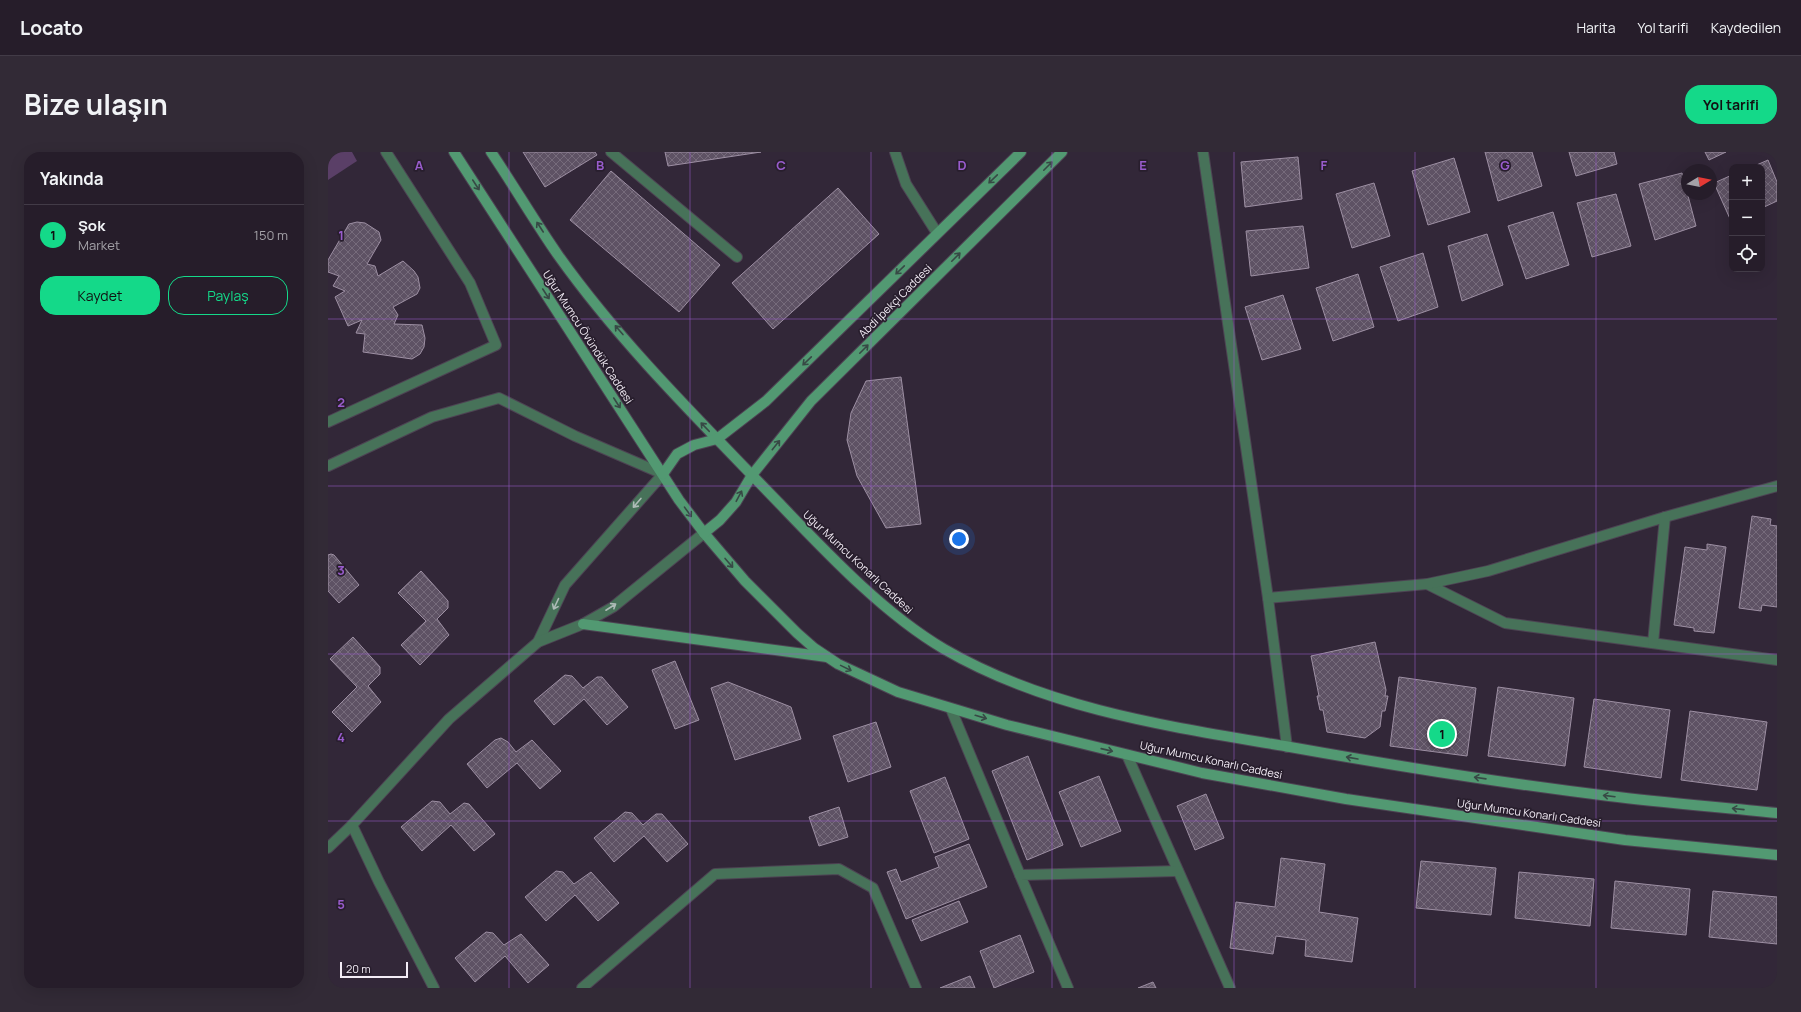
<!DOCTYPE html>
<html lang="tr">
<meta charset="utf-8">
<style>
body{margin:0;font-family:Manrope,sans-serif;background:#322a36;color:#f1f3f6}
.controls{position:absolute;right:12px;top:12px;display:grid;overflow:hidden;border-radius:8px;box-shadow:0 4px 16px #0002}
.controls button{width:36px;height:36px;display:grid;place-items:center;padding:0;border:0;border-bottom:1px solid #423b47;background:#261d2a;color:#f1f3f6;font:20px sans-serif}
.compass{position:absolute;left:1353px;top:12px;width:36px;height:36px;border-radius:50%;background:#261d2a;box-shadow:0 4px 16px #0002;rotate:80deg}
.scale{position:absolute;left:12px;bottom:10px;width:68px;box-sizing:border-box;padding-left:4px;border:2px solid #f3ecf6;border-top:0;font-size:11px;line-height:14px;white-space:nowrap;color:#f3ecf6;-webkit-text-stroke:3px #281e2d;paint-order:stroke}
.you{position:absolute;left:631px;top:387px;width:14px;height:14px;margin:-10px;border:3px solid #fff;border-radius:50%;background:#1a73e8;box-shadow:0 0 0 6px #1a73e833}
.badge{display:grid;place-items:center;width:26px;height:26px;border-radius:50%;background:#14d989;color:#111;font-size:13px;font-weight:700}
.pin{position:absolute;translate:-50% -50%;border:2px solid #fff;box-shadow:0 1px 4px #0006}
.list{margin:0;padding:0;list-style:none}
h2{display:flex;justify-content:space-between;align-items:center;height:52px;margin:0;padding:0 16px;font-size:17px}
h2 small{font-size:13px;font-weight:400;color:#a4a2a8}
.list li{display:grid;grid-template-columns:26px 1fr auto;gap:12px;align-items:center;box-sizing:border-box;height:60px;padding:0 16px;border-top:1px solid #423b47}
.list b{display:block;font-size:15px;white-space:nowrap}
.list p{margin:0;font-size:13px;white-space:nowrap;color:#a4a2a8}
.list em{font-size:13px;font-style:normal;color:#a4a2a8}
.actions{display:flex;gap:8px;padding:12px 16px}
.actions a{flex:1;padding:9px 0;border:1px solid #14d989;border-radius:16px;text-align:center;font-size:14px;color:#14d989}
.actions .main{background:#14d989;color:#111}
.icon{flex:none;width:22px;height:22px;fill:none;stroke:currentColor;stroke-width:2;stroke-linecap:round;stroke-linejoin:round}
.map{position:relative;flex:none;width:1449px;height:836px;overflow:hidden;border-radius:16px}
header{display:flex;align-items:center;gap:24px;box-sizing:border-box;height:56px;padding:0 20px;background:#261d2a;border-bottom:1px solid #423b47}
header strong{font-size:19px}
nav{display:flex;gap:22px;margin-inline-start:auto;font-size:14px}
.intro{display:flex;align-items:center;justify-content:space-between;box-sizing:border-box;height:96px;padding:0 24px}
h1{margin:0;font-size:28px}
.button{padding:10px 18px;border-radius:16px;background:#14d989;color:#111;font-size:14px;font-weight:700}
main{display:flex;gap:24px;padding:0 24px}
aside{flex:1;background:#261d2a;border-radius:16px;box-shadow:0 4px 16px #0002}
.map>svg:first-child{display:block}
</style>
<header>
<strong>Locato</strong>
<nav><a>Harita</a><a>Yol tarifi</a><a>Kaydedilen</a></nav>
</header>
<div class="intro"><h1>Bize ulaşın</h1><a class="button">Yol tarifi</a></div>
<main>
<aside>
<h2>Yakında<small></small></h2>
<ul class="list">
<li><span class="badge">1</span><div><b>Şok</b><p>Market</p></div><em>150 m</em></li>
</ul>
<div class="actions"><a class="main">Kaydet</a><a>Paylaş</a></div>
</aside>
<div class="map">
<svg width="1449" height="836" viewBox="0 0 1449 836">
<defs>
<pattern id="building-cross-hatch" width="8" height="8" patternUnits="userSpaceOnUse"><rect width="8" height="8" fill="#5e5264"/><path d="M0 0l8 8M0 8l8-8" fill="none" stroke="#766b7b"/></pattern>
</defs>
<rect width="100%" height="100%" fill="#322738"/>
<path fill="#5a3f67" d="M 0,0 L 24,0 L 29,9 L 0,28 Z"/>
<g fill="url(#building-cross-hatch)" stroke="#9d8fa3">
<path d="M 195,0 L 267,0 L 269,3 L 217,35 Z"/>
<path d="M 337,0 L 433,0 L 340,14 Z"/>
<path d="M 1157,0 L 1204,0 L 1214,34 L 1170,49 Z"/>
<path d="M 1241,0 L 1286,0 L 1289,12 L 1248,24 Z"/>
<path d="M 1377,0 L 1398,0 L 1381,8 Z"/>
<path d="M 970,5 L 974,47 L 917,55 L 913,10 Z"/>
<path d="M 1126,6 L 1142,60 L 1100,73 L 1084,19 Z"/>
<path d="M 1440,8 L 1449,30 L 1449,49 L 1434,56 L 1434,15 L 1424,15 Z"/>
<path d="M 283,19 L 392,113 L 351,160 L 242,68 Z"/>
<path d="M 1354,21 L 1368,74 L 1327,88 L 1311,32 Z"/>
<path d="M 1404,23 L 1404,69 L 1403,69 L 1386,31 Z"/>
<path d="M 1046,31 L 1062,84 L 1024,96 L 1008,42 Z"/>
<path d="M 510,36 L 551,82 L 445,177 L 404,131 Z"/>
<path d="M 1288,42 L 1303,94 L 1264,105 L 1249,51 Z"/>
<path d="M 1225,60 L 1241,113 L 1198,127 L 1180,74 Z"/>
<path d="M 29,70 L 37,71 L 51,80 L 53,88 L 39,112 L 47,114 L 50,124 L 75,109 L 86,119 L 90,125 L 92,136 L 89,142 L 65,155 L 70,163 L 66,172 L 94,173 L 97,186 L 96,195 L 92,202 L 84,207 L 35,200 L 37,182 L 28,181 L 34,168 L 20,174 L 7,145 L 17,139 L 5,134 L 11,124 L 0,120 L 0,108 L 21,72 Z"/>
<path d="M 975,74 L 981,116 L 923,124 L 918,79 Z"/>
<path d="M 1159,82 L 1175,133 L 1134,149 L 1120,94 Z"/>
<path d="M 1095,101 L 1110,155 L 1070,169 L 1052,115 Z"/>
<path d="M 1030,122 L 1046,175 L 1005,189 L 988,136 Z"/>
<path d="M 955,143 L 973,197 L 934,208 L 917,155 Z"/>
<path d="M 573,225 L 593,372 L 558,376 L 529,324 L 519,288 L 523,261 L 538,229 Z"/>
<path d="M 1424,364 L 1443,367 L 1442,373 L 1449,374 L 1449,455 L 1434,453 L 1433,459 L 1411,456 Z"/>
<path d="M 1379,392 L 1398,395 L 1386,481 L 1366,479 L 1366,476 L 1346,473 L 1357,395 L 1379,398 Z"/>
<path d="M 3,402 L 6,403 L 31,433 L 11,451 L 0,439 L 0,403 Z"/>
<path d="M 93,419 L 120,449 L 120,456 L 109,467 L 121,483 L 92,513 L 73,493 L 98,469 L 70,441 Z"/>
<path d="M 25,485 L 52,515 L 52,522 L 40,534 L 53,550 L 24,580 L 4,560 L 29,535 L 2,507 Z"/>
<path d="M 1047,490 L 1058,538 L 1057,544 L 1060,544 L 1057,559 L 1054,559 L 1052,575 L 1037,586 L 999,580 L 995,558 L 992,558 L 989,544 L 991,544 L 983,504 Z"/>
<path d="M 347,509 L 371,568 L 347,577 L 324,518 Z"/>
<path d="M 237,523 L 244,524 L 255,536 L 269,525 L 274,525 L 300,555 L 279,573 L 256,547 L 226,573 L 206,549 Z"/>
<path d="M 1071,525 L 1148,536 L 1139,604 L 1062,594 Z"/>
<path d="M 400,530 L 463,555 L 473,587 L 407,608 L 383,536 Z"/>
<path d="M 1170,535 L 1246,546 L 1237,614 L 1160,604 Z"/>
<path d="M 1266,547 L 1342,558 L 1333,626 L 1256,615 Z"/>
<path d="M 1362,559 L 1439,570 L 1429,638 L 1353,628 Z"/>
<path d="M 548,570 L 563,615 L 520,630 L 505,584 Z"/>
<path d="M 173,586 L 180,590 L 188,600 L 204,588 L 233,619 L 212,637 L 189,611 L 159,636 L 139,612 L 167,588 Z"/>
<path d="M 700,604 L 735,693 L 699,708 L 664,619 Z"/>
<path d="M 771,624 L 793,679 L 753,695 L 731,640 Z"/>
<path d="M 617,625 L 641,687 L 606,701 L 582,639 Z"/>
<path d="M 878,642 L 896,686 L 867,698 L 849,654 Z"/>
<path d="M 104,649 L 112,650 L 122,662 L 136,651 L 141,652 L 167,682 L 146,699 L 123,673 L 94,699 L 73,675 Z"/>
<path d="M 511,655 L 520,685 L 491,694 L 481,665 Z"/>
<path d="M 297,660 L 304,661 L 315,673 L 328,662 L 334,662 L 360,692 L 339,710 L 316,684 L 286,710 L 266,686 Z"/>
<path d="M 641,692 L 659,735 L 578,767 L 559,720 L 568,717 L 573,730 L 611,715 L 607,705 Z"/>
<path d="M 953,706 L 997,712 L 991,760 L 1030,766 L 1024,810 L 977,804 L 978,788 L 948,784 L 945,802 L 902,796 L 908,750 L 947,755 Z"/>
<path d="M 1093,709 L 1168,716 L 1163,763 L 1088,756 Z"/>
<path d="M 228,719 L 235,720 L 246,732 L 263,720 L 291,751 L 270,769 L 247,743 L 218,769 L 197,745 Z"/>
<path d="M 1191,720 L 1266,727 L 1262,774 L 1187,766 Z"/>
<path d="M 1287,729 L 1362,737 L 1358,783 L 1283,776 Z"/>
<path d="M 1385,739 L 1449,745 L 1449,792 L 1381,785 Z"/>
<path d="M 631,749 L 640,770 L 593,789 L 584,768 Z"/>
<path d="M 158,780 L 165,781 L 176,793 L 193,782 L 221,813 L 200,831 L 177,804 L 147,830 L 127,806 Z"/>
<path d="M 692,783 L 706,820 L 666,836 L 652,799 Z"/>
<path d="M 642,824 L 647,836 L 612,836 Z"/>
<path d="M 825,830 L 828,836 L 810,836 Z"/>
</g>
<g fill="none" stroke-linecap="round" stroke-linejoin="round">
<defs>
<path id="lane" d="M 283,0 L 409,105"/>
<g id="street">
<path d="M 567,0 L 578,32 L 609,81"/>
<path d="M 875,0 L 940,446 L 959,595"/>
<path d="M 0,270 L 168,193 L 142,131 L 58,0"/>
<path d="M 0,314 L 104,265 L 171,246 L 247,284 L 335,322 L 237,433 L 210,490"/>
<path d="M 1099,432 L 1177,471 L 1449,508"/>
<path d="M 940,446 L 1099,432 L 1160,419 L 1337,365 L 1449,334"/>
<path d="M 1325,491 L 1337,365"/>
<path d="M 623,557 L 692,723"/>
<path d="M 799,603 L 902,836"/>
<path d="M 0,696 L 24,673"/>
<path d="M 106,836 L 51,730 L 24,673 L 121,567 L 210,490 L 255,472 L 285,455 L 376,381"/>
<path d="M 254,836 L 387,722 L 511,717 L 545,736 L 588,836"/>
<path d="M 740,836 L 692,723 L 850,719"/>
</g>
<g id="secondary">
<path d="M 126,0 L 351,348 L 376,381 L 417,429 L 469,481 L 486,496 L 510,512 L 570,540 L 679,573 L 874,621 L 1018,647 L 1297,688 L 1449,703"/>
<path d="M 163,0 C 186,34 207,70 230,103 C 294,193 374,271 450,350 C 499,401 555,461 616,497 C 721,558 844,575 962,595 C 1068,614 1174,631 1281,644 C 1337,651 1393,655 1449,661"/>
<path d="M 335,322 L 349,302 L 366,293 L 389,287 L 438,249 L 693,0"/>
<path d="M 376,381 L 392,368 L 408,350 L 424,323 L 483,249 L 734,0"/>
<path d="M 255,472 L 499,505"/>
</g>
</defs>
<use href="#lane" stroke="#4d4353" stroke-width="12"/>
<use href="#street" stroke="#4d4353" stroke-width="12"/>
<use href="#secondary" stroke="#4d4353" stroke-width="12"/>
<use href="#lane" stroke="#477259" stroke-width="10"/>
<use href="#street" stroke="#477259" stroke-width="10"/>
<use href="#secondary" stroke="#529972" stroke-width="10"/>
</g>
<defs><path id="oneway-shaft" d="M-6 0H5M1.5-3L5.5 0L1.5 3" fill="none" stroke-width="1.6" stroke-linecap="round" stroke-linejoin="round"/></defs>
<g stroke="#374945">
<use href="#oneway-shaft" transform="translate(720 14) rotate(-45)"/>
<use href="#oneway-shaft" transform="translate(665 27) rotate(136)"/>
<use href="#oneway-shaft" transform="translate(148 33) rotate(57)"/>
<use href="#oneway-shaft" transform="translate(212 75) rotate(-123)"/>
<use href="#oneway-shaft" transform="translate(628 105) rotate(-45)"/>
<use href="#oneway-shaft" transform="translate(572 118) rotate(136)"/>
<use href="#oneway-shaft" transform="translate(218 142) rotate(57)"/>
<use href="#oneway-shaft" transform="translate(291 178) rotate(-131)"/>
<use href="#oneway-shaft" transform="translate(536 197) rotate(-45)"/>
<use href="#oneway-shaft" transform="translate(479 209) rotate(136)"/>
<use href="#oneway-shaft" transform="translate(289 251) rotate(57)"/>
<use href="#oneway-shaft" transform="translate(377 275) rotate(-134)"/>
<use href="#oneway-shaft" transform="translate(448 293) rotate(-51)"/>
<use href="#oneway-shaft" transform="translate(411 344) rotate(-62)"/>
<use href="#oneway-shaft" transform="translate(360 360) rotate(54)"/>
<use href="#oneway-shaft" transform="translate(401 411) rotate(49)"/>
<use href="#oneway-shaft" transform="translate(518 516) rotate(26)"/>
<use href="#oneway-shaft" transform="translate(653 565) rotate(16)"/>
<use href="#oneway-shaft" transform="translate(779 598) rotate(13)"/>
<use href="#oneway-shaft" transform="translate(1024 606) rotate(-170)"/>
<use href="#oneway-shaft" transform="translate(1152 626) rotate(-172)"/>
<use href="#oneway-shaft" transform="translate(1281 644) rotate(-173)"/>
<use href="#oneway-shaft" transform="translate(1410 657) rotate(-174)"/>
</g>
<g stroke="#aebbb7">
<use href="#oneway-shaft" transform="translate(309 351) rotate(131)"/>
<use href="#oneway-shaft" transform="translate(228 452) rotate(115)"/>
<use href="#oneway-shaft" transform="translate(283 455) rotate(-33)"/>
</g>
<path fill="none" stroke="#995ccd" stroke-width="1" stroke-opacity="0.55" d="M 181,0 L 181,836M 362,0 L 362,836M 543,0 L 543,836M 724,0 L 724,836M 906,0 L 906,836M 1087,0 L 1087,836M 1268,0 L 1268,836M 0,167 L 1449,167M 0,334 L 1449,334M 0,502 L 1449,502M 0,669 L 1449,669"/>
<g text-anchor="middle" stroke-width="3.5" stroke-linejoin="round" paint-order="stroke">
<g font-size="11" fill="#f3ecf6" stroke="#281e2d">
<text transform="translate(567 149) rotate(-45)" y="4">Abdi İpekçi Caddesi</text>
<text transform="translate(260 185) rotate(57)" y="4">Uğur Mumcu Övündük Caddesi</text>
<text transform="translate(530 410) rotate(43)" y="4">Uğur Mumcu Konarlı Caddesi</text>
<text transform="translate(883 608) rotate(12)" y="4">Uğur Mumcu Konarlı Caddesi</text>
<text transform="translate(1201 661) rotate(8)" y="4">Uğur Mumcu Konarlı Caddesi</text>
</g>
</g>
<g font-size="13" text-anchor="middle" font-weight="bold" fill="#995ccd" stroke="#281e2d" stroke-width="3.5" stroke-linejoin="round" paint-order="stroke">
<text x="91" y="18">A</text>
<text x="272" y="18">B</text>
<text x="453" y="18">C</text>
<text x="634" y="18">D</text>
<text x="815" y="18">E</text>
<text x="996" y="18">F</text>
<text x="1177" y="18">G</text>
<text x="13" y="88">1</text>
<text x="13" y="255">2</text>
<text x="13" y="423">3</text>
<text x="13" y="590">4</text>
<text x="13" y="757">5</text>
</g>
</svg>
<div class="controls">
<button>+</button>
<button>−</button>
<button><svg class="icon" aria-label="locate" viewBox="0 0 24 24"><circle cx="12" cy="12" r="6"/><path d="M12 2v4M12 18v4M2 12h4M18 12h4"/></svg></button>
</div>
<svg class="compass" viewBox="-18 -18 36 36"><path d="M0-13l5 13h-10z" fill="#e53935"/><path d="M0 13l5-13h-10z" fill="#a4a2a8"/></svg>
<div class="scale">20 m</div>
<div class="you"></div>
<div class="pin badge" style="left:1114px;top:582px">1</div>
</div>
</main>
